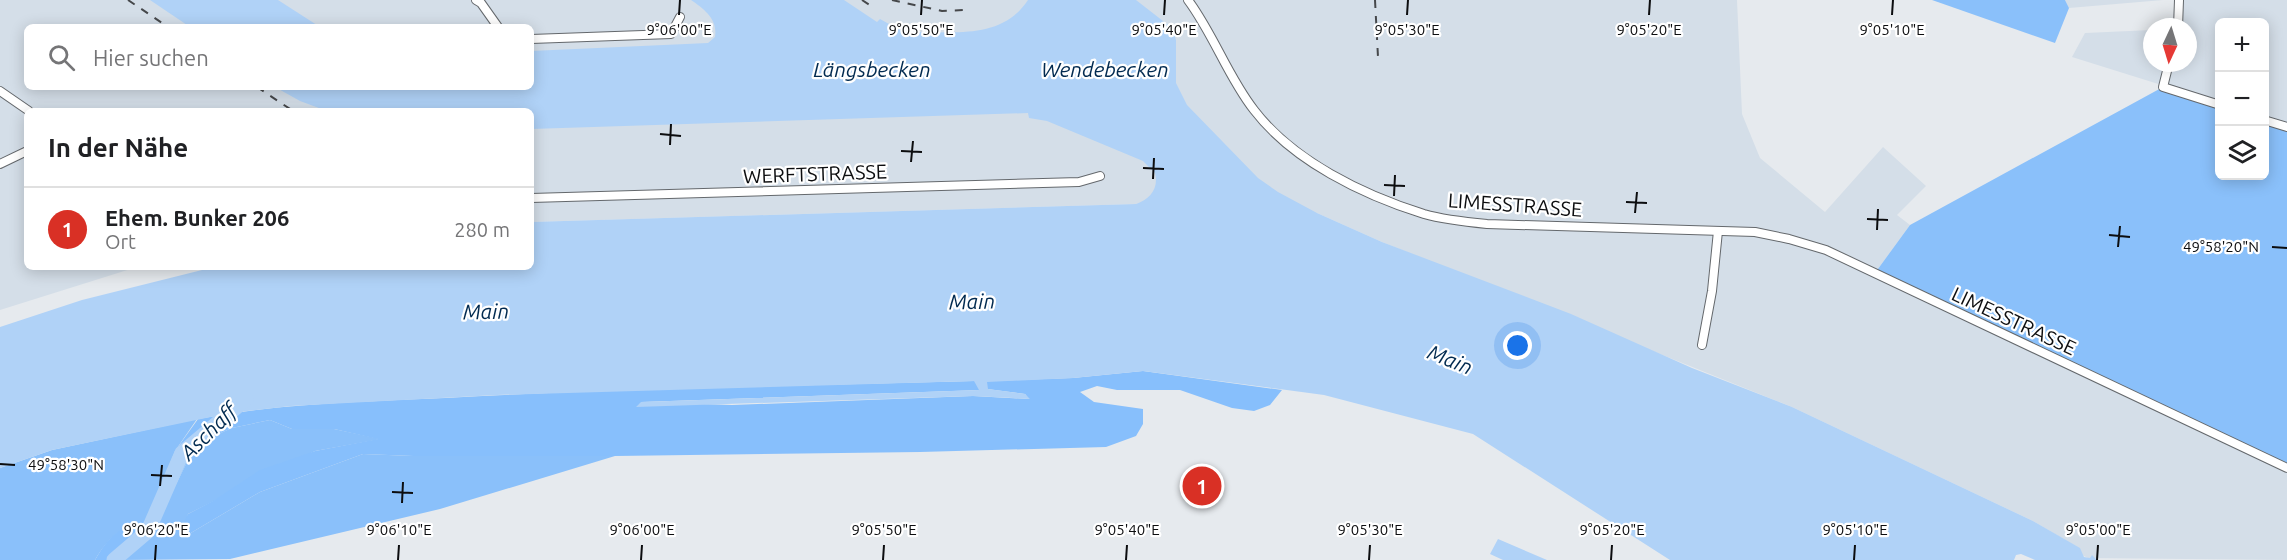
<!DOCTYPE html>
<html lang="de">
<meta charset="utf-8">
<style>
body{margin:0;font-family:Ubuntu,sans-serif;background:#f2f2f2;color:#202124}
.controls{position:absolute;right:18px;top:18px;display:grid;overflow:hidden;border-radius:9px;box-shadow:0 3px 15px #0003}
.controls button{width:54px;height:54px;display:grid;place-items:center;padding:0;border:0;border-bottom:2px solid #e0e0e0;background:#fff;color:#202124;font:30px sans-serif}
.compass{position:absolute;left:2143px;top:18px;width:54px;height:54px;border-radius:50%;background:#fff;box-shadow:0 3px 15px #0003;rotate:184deg}
.you{position:absolute;left:1518px;top:346px;width:21px;height:21px;margin:-15px;border:4px solid #fff;border-radius:50%;background:#1a73e8;box-shadow:0 0 0 9px #1a73e833}
.badge{display:grid;place-items:center;width:39px;height:39px;border-radius:50%;background:#d93025;color:#fff;font-size:20px;font-weight:700}
.pin{position:absolute;translate:-50% -50%;border:3px solid #fff;box-shadow:0 2px 6px #0006}
.list{margin:0;padding:0;list-style:none}
h2{display:flex;justify-content:space-between;align-items:center;height:78px;margin:0;padding:0 24px;font-size:26px}
h2 small{font-size:20px;font-weight:400;color:#757577}
.list li{display:grid;grid-template-columns:39px 1fr auto;gap:18px;align-items:center;box-sizing:border-box;height:84px;padding:0 24px;border-top:2px solid #e0e0e0}
.list b{display:block;font-size:22px;white-space:nowrap}
.list p{margin:0;font-size:20px;white-space:nowrap;color:#757577}
.list em{font-size:20px;font-style:normal;color:#757577}
.icon{flex:none;width:33px;height:33px;fill:none;stroke:currentColor;stroke-width:2;stroke-linecap:round;stroke-linejoin:round}
.map{position:relative;flex:none;width:2287px;height:560px;overflow:hidden}
.search{position:absolute;background:#fff;box-shadow:0 3px 15px #0003;left:24px;top:24px;width:510px;height:66px;display:flex;align-items:center;gap:15px;box-sizing:border-box;padding:0 21px;border-radius:9px;color:#757577;font-size:22px}
.panel{position:absolute;background:#fff;box-shadow:0 3px 15px #0003;left:24px;top:108px;width:510px;height:162px;border-radius:9px}
.map>svg:first-child{display:block}
</style>
<div class="map">
<svg width="2287" height="560" viewBox="0 0 2287 560">
<rect width="100%" height="100%" fill="#e6eaee"/>
<g fill="#d4dee8" fill-rule="evenodd">
<path d="M 0,0 L 1737,0 L 1742,114 L 1760,158 L 1825,212 L 1883,147 L 1926,186 L 1897,215 L 1910,225 L 1875,273 L 2287,468 L 2287,560 L 2088,558 L 2082,555 L 2079,548 L 2033,521 L 1792,407 L 1382,242 L 1317,213 L 1146,201 L 1136,204 L 531,222 L 531,111 L 27,111 L 27,267 L 137,267 L 0,310 ZM 27,27 L 531,27 L 531,87 L 27,87 Z"/>
<path d="M 2065,0 L 2163,0 L 2069,8 Z"/>
<path d="M 2181,0 L 2287,0 L 2287,125 L 2265,117 L 2264,22 L 2220,22 L 2219,103 L 2072,57 L 2085,33 L 2152,30 L 2152,63 L 2188,63 L 2188,27 L 2180,27 Z"/>
</g>
<g fill="#8ac0fa">
<path d="M 1932,0 L 2065,0 L 2069,8 L 2055,43 Z"/>
<path d="M 2163,87 L 2219,105 L 2220,176 L 2264,176 L 2265,120 L 2287,127 L 2287,468 L 1875,273 L 1910,225 Z"/>
<path d="M 197,419 L 175,451 L 146,521 C 120,527 108,538 95,560 L 0,560 L 0,468 L 52,450 Z"/>
<path d="M 270,420 L 292,429 L 334,429 L 381,439 L 315,451 L 188,514 L 184,537 L 260,492 L 363,454 L 413,456 L 615,456 L 440,509 L 230,559 L 120,560 L 152,533 L 188,460 L 207,439 L 232,428 Z"/>
</g>
<path fill="#87bffc" d="M 1143,371 L 1282,390 L 1270,405 L 1254,411 L 1232,408 L 1180,390 L 1117,390 L 1097,386 L 1080,392 L 1094,402 L 1143,409 L 1143,424 L 1136,436 L 1106,447 L 920,452 L 615,456 L 413,456 L 363,454 L 260,492 L 184,537 L 180,530 L 188,514 L 213,501 L 260,470 L 315,451 L 378,439 L 334,429 L 292,429 L 270,420 L 232,428 L 207,439 L 188,460 L 152,533 L 120,560 L 95,560 C 109,536 118,528 146,520 L 175,451 L 198,419 C 279,403 363,402 445,398 C 621,388 798,386 975,381 L 980,390 L 641,402 L 732,405 L 973,396 L 1029,399 L 1025,394 L 987,389 L 987,381 L 1073,378 Z"/>
<g fill="#b0d2f7">
<path d="M 150,0 L 278,0 L 320,27 L 190,27 Z"/>
<path d="M 691,0 L 844,0 L 877,22 L 880,19 L 898,29 L 909,32 C 953,31 1001,41 1028,0 L 1136,0 L 1172,28 L 1176,40 L 1176,83 L 1187,105 L 1258,178 L 1278,192 L 1317,213 L 1382,242 L 1571,314 L 1692,368 L 1792,407 L 2033,521 L 2080,548 L 2084,557 L 2090,558 L 2092,555 L 2097,560 L 2035,560 L 2021,554 L 2016,555 L 2014,560 L 1670,560 L 1473,434 L 1324,395 L 1143,371 L 1073,378 L 987,382 L 988,389 L 1025,394 L 1030,399 L 973,396 L 636,407 L 641,402 L 979,390 L 974,381 L 497,395 L 291,406 L 230,413 L 52,450 L 0,468 L 0,327 L 82,300 L 214,267 L 531,267 L 531,222 L 1136,204 C 1150,199 1159,189 1155,173 L 1143,161 L 1047,121 L 1029,118 L 1028,113 L 531,129 L 531,111 L 327,111 L 300,101 L 275,87 L 531,87 L 531,51 L 708,43 L 715,37 C 718,19 704,9 691,0 Z"/>
<path d="M 1498,539 L 1547,560 L 1503,560 L 1490,554 Z"/>
</g>
<g fill="none" stroke-linecap="round" stroke-linejoin="round">
<path stroke="#b0d2f7" stroke-width="15" d="M 114,560 L 148,531 L 182,453 L 246,399"/>
<defs>
<g id="minor">
<path d="M 476,0 L 481,3 L 498,27"/>
<path d="M 1188,0 C 1214,35 1228,77 1254,110 C 1293,161 1363,195 1424,214 C 1445,220 1466,222 1487,224 L 1755,232 L 1789,239 L 1826,250 L 2287,468"/>
<path d="M 2178,27 L 2179,0"/>
<path d="M 531,39 L 671,34 L 680,17"/>
<path d="M 2169,63 L 2163,87 L 2220,105"/>
<path d="M 0,91 L 29,111"/>
<path d="M 2264,120 L 2287,127"/>
<path d="M 0,164 L 27,151"/>
<path d="M 531,198 L 1079,182 L 1100,176"/>
<path d="M 1702,345 L 1712,291 L 1718,231"/>
</g>
</defs>
<use href="#minor" stroke="#64686c" stroke-width="10"/>
<use href="#minor" stroke="#fff" stroke-width="8"/>
<g stroke="#46484b" stroke-width="2" stroke-dasharray="8 8" stroke-linecap="butt">
<path d="M 128,0 L 168,27"/>
<path d="M 862,0 L 871,6"/>
<path d="M 892,0 L 942,11 L 965,10"/>
<path d="M 1375,0 L 1378,57"/>
<path d="M 257,87 L 293,111"/>
</g>
</g>
<path fill="none" stroke="#0c0d0f" stroke-width="2" d="M 679,15 L 680,0M 921,15 L 922,0M 1164,15 L 1165,0M 1407,15 L 1408,0M 1649,15 L 1650,0M 1892,15 L 1893,0M 660,134 L 681,136M 670,145 L 671,124M 901,151 L 922,152M 911,162 L 913,141M 1143,168 L 1164,169M 1153,179 L 1154,158M 1384,185 L 1405,186M 1394,196 L 1395,175M 1626,202 L 1647,203M 1635,213 L 1637,192M 1867,219 L 1888,220M 1877,230 L 1878,209M 2109,235 L 2130,237M 2118,247 L 2120,226M 2272,247 L 2287,248M 0,464 L 15,465M 151,475 L 172,476M 160,486 L 162,465M 392,492 L 413,493M 402,503 L 403,482M 155,560 L 156,545M 398,560 L 399,545M 641,560 L 642,545M 883,560 L 884,545M 1126,560 L 1127,545M 1369,560 L 1370,545M 1611,560 L 1612,545M 1854,560 L 1855,545M 2097,560 L 2098,545"/>
<g text-anchor="middle" stroke-width="4.5" stroke-linejoin="round" paint-order="stroke">
<g font-size="20" fill="#0c0d0f" stroke="#fff">
<text transform="translate(815 174) rotate(-2)" y="7">WERFTSTRASSE</text>
<text transform="translate(1515 205) rotate(4)" y="7">LIMESSTRASSE</text>
<text transform="translate(2014 321) rotate(25)" y="7">LIMESSTRASSE</text>
</g>
<g font-size="21" font-style="italic" fill="#012a50" stroke="#fff">
<text x="872" y="77">Längsbecken</text>
<text x="1105" y="77">Wendebecken</text>
<text transform="translate(972 302) rotate(-1)" y="7">Main</text>
<text transform="translate(486 312) rotate(-1)" y="7">Main</text>
<text transform="translate(1450 360) rotate(22)" y="7">Main</text>
<text transform="translate(209 432) rotate(-45)" y="7">Aschaff</text>
</g>
</g>
<g font-size="15" text-anchor="middle" fill="#0c0d0f" stroke="#fff" stroke-width="4.5" stroke-linejoin="round" paint-order="stroke">
<text x="679" y="35">9°06'00"E</text>
<text x="921" y="35">9°05'50"E</text>
<text x="1164" y="35">9°05'40"E</text>
<text x="1407" y="35">9°05'30"E</text>
<text x="1649" y="35">9°05'20"E</text>
<text x="1892" y="35">9°05'10"E</text>
<text x="2221" y="252">49°58'20"N</text>
<text x="66" y="470">49°58'30"N</text>
<text x="156" y="535">9°06'20"E</text>
<text x="399" y="535">9°06'10"E</text>
<text x="642" y="535">9°06'00"E</text>
<text x="884" y="535">9°05'50"E</text>
<text x="1127" y="535">9°05'40"E</text>
<text x="1370" y="535">9°05'30"E</text>
<text x="1612" y="535">9°05'20"E</text>
<text x="1855" y="535">9°05'10"E</text>
<text x="2098" y="535">9°05'00"E</text>
</g>
</svg>
<div class="controls">
<button>+</button>
<button>−</button>
<button><svg class="icon" aria-label="layers" viewBox="0 0 24 24"><path d="M12 4l9 5-9 5-9-5zM3 14l9 5 9-5"/></svg></button>
</div>
<svg class="compass" viewBox="-18 -18 36 36"><path d="M0-13l5 13h-10z" fill="#e53935"/><path d="M0 13l5-13h-10z" fill="#757577"/></svg>
<div class="you"></div>
<div class="pin badge" style="left:1202px;top:486px">1</div>
<div class="search"><svg class="icon" aria-label="search" viewBox="0 0 24 24"><circle cx="10" cy="10" r="6"/><path d="M15 15l6 6"/></svg>Hier suchen</div>
<section class="panel">
<h2>In der Nähe<small></small></h2>
<ul class="list">
<li><span class="badge">1</span><div><b>Ehem. Bunker 206</b><p>Ort</p></div><em>280 m</em></li>
</ul>
</section>
</div>
